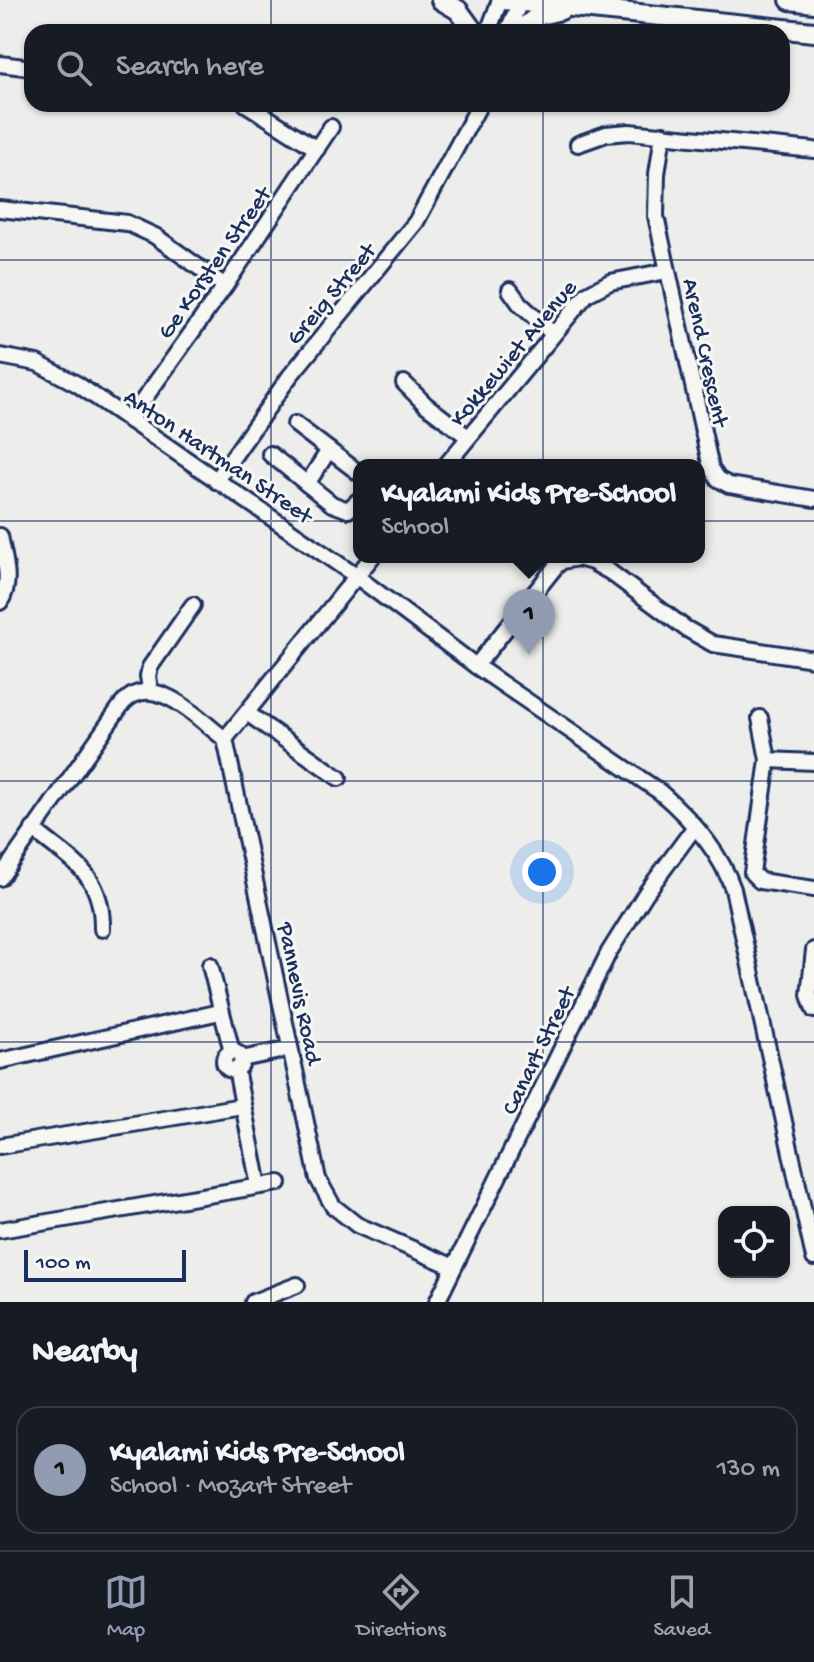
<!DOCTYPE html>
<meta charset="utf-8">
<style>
body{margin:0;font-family:"Gochi Hand",sans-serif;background:#20242c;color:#f1f3f6}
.controls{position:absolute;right:24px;bottom:24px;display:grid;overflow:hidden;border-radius:16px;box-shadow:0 2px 6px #0004}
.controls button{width:72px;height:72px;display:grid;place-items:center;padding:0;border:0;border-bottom:2px solid #363941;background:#171b24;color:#f1f3f6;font:40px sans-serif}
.scale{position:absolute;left:24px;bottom:20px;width:162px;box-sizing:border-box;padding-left:8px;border:4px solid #1b2f5e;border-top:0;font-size:22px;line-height:28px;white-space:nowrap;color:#1b2f5e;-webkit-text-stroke:6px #f6f6f2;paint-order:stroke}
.you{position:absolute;left:542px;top:872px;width:28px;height:28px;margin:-20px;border:6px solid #fff;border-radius:50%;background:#1a73e8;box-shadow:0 0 0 12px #1a73e833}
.badge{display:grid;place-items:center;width:52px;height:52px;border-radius:50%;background:#919bb2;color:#111;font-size:26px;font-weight:700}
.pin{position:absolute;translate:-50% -66px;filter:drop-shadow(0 2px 4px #0008)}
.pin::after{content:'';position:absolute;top:42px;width:28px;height:24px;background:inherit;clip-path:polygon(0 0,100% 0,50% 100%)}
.popup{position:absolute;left:353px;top:459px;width:352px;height:104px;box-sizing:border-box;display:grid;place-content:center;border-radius:16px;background:#171b24;filter:drop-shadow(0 2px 6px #0005);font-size:26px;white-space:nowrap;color:#9ea1a6}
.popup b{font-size:30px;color:#f1f3f6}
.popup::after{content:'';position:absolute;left:50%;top:100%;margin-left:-16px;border:16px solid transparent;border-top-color:#171b24}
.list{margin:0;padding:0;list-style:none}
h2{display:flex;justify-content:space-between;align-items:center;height:104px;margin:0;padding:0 32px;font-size:34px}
h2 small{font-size:26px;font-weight:400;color:#9ea1a6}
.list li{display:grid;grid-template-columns:52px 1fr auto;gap:24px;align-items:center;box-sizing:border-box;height:128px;margin:0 16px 16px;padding:0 16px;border:2px solid #363941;border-radius:24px}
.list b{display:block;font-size:30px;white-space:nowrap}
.list p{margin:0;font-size:26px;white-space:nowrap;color:#9ea1a6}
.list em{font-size:26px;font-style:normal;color:#9ea1a6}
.icon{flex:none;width:44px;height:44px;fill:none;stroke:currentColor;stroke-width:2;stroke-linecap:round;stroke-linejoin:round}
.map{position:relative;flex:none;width:814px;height:1302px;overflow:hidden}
.search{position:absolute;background:#171b24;box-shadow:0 2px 6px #0004;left:24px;right:24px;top:24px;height:88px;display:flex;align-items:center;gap:20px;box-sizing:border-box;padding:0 28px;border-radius:24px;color:#9ea1a6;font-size:30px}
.sheet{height:248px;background:#171b24}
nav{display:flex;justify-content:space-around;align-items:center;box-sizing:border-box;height:112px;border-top:2px solid #363941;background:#171b24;font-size:22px;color:#9ea1a6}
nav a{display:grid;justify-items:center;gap:4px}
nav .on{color:#919bb2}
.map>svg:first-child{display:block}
</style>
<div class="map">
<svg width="814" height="1302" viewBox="0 0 814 1302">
<rect width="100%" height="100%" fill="#edeeec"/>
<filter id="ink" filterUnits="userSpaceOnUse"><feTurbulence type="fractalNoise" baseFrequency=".0125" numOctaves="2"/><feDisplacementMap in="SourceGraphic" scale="16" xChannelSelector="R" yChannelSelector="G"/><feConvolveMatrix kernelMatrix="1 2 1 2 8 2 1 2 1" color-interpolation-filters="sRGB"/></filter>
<g filter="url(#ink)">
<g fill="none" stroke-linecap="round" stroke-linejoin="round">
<defs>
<g id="minor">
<path d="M 488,32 L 500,0"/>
<path d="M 507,32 L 521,0"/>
<path d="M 0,64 L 32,68"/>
<path d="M 246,104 L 317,149"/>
<path d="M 663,134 L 657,174 L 656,216 L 711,468 L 718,479 L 729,485 L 814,499"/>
<path d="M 578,144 L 606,134 L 629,132 L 814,150"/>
<path d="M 0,209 L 127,223 L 155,236 L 225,286"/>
<path d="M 510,290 L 520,304 L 553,334"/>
<path d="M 0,356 L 37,363 L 77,384 L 356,576 L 476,666 L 660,792 C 690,818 720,851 733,889 L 814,1258"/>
<path d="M 404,383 L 426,405 L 468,437"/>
<path d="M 129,420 L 225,286 L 331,127"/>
<path d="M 295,424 L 359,473"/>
<path d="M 270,454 L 332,504 L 348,510 L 359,500"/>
<path d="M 446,465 L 587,294 L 610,282 L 667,271"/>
<path d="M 216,481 L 290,376 L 416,222 L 480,104"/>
<path d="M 307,484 L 329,450"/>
<path d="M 0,536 C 4,558 13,582 0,602"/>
<path d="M 476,666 L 556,566 L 562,561 L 578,558 L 592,562 L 610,572 L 685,628 L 713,644 L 814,659"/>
<path d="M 150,690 L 148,676 L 150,667 L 193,605"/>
<path d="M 247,713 L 339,778"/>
<path d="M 760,718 L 768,760 L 752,873 L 760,881 L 814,889"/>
<path d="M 225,739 L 372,557"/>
<path d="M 768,760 L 814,762"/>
<path d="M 33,829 C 72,862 103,873 102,929"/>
<path d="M 0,878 L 120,707 C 150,666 198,719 225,739 L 318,1179 L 333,1206 L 357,1225 L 454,1267"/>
<path d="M 814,950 L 809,995 L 814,1010"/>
<path d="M 210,965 L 232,1052"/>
<circle cx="233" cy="1061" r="9"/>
<path d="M 241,1059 L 290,1049"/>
<path d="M 0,1061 L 220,1012"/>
<path d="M 236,1069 L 259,1186"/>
<path d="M 0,1146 L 242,1106"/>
<path d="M 0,1230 L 279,1183"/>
<path d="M 253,1302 L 297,1285"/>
<path d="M 437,1302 L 609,952 L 646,893 L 694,828"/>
</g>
<g id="major">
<path d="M 441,0 L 458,10 L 474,32"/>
<path d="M 504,0 L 814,32"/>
<path d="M 790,0 L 814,3"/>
<path d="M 517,32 L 540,15 L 561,10"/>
</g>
</defs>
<use href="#minor" stroke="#1b2f5e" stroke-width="20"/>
<use href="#major" stroke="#1b2f5e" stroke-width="24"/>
<use href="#minor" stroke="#f6f6f2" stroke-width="14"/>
<use href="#major" stroke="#f6f6f2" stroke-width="18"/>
</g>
</g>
<path fill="none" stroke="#1b2f5e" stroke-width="2" stroke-opacity="0.55" d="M 271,0 L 271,32M 543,0 L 543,32M 271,104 L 271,1302M 543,104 L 543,1302M 0,260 L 814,260M 0,521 L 814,521M 0,781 L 814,781M 0,1042 L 814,1042"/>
<g text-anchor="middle" stroke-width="6" stroke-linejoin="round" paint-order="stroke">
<g font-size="24" fill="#1b2f5e" stroke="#f6f6f2">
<text transform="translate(213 262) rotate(-55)" y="8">Ge Korsten Street</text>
<text transform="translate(330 293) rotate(-50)" y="8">Greig Street</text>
<text transform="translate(512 352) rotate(-50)" y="8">Kokkewiet Avenue</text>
<text transform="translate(707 352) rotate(78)" y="8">Arend Crescent</text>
<text transform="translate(219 455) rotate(34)" y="8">Anton Hartman Street</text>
<text transform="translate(301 993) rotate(78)" y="8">Pannevis Road</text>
<text transform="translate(537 1050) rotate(-64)" y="8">Canart Street</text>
</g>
</g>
</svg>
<div class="controls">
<button><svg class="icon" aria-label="locate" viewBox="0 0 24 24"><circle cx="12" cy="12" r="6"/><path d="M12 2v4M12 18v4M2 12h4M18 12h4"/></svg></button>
</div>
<div class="scale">100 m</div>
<div class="you"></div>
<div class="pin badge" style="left:529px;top:655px">1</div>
<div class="popup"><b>Kyalami Kids Pre-School</b>School</div>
<div class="search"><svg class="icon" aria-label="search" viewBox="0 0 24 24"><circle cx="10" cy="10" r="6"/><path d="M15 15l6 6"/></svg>Search here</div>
</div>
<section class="sheet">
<h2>Nearby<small></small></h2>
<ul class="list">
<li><span class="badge">1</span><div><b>Kyalami Kids Pre-School</b><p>School · Mozart Street</p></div><em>130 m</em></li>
</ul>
</section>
<nav>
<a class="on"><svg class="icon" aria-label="map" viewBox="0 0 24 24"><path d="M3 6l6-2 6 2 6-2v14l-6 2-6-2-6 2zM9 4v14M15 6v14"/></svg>Map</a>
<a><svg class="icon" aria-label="directions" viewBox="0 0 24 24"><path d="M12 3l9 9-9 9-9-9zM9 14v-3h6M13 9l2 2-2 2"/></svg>Directions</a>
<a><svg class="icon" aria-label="saved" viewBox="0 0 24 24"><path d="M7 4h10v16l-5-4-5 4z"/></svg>Saved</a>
</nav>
